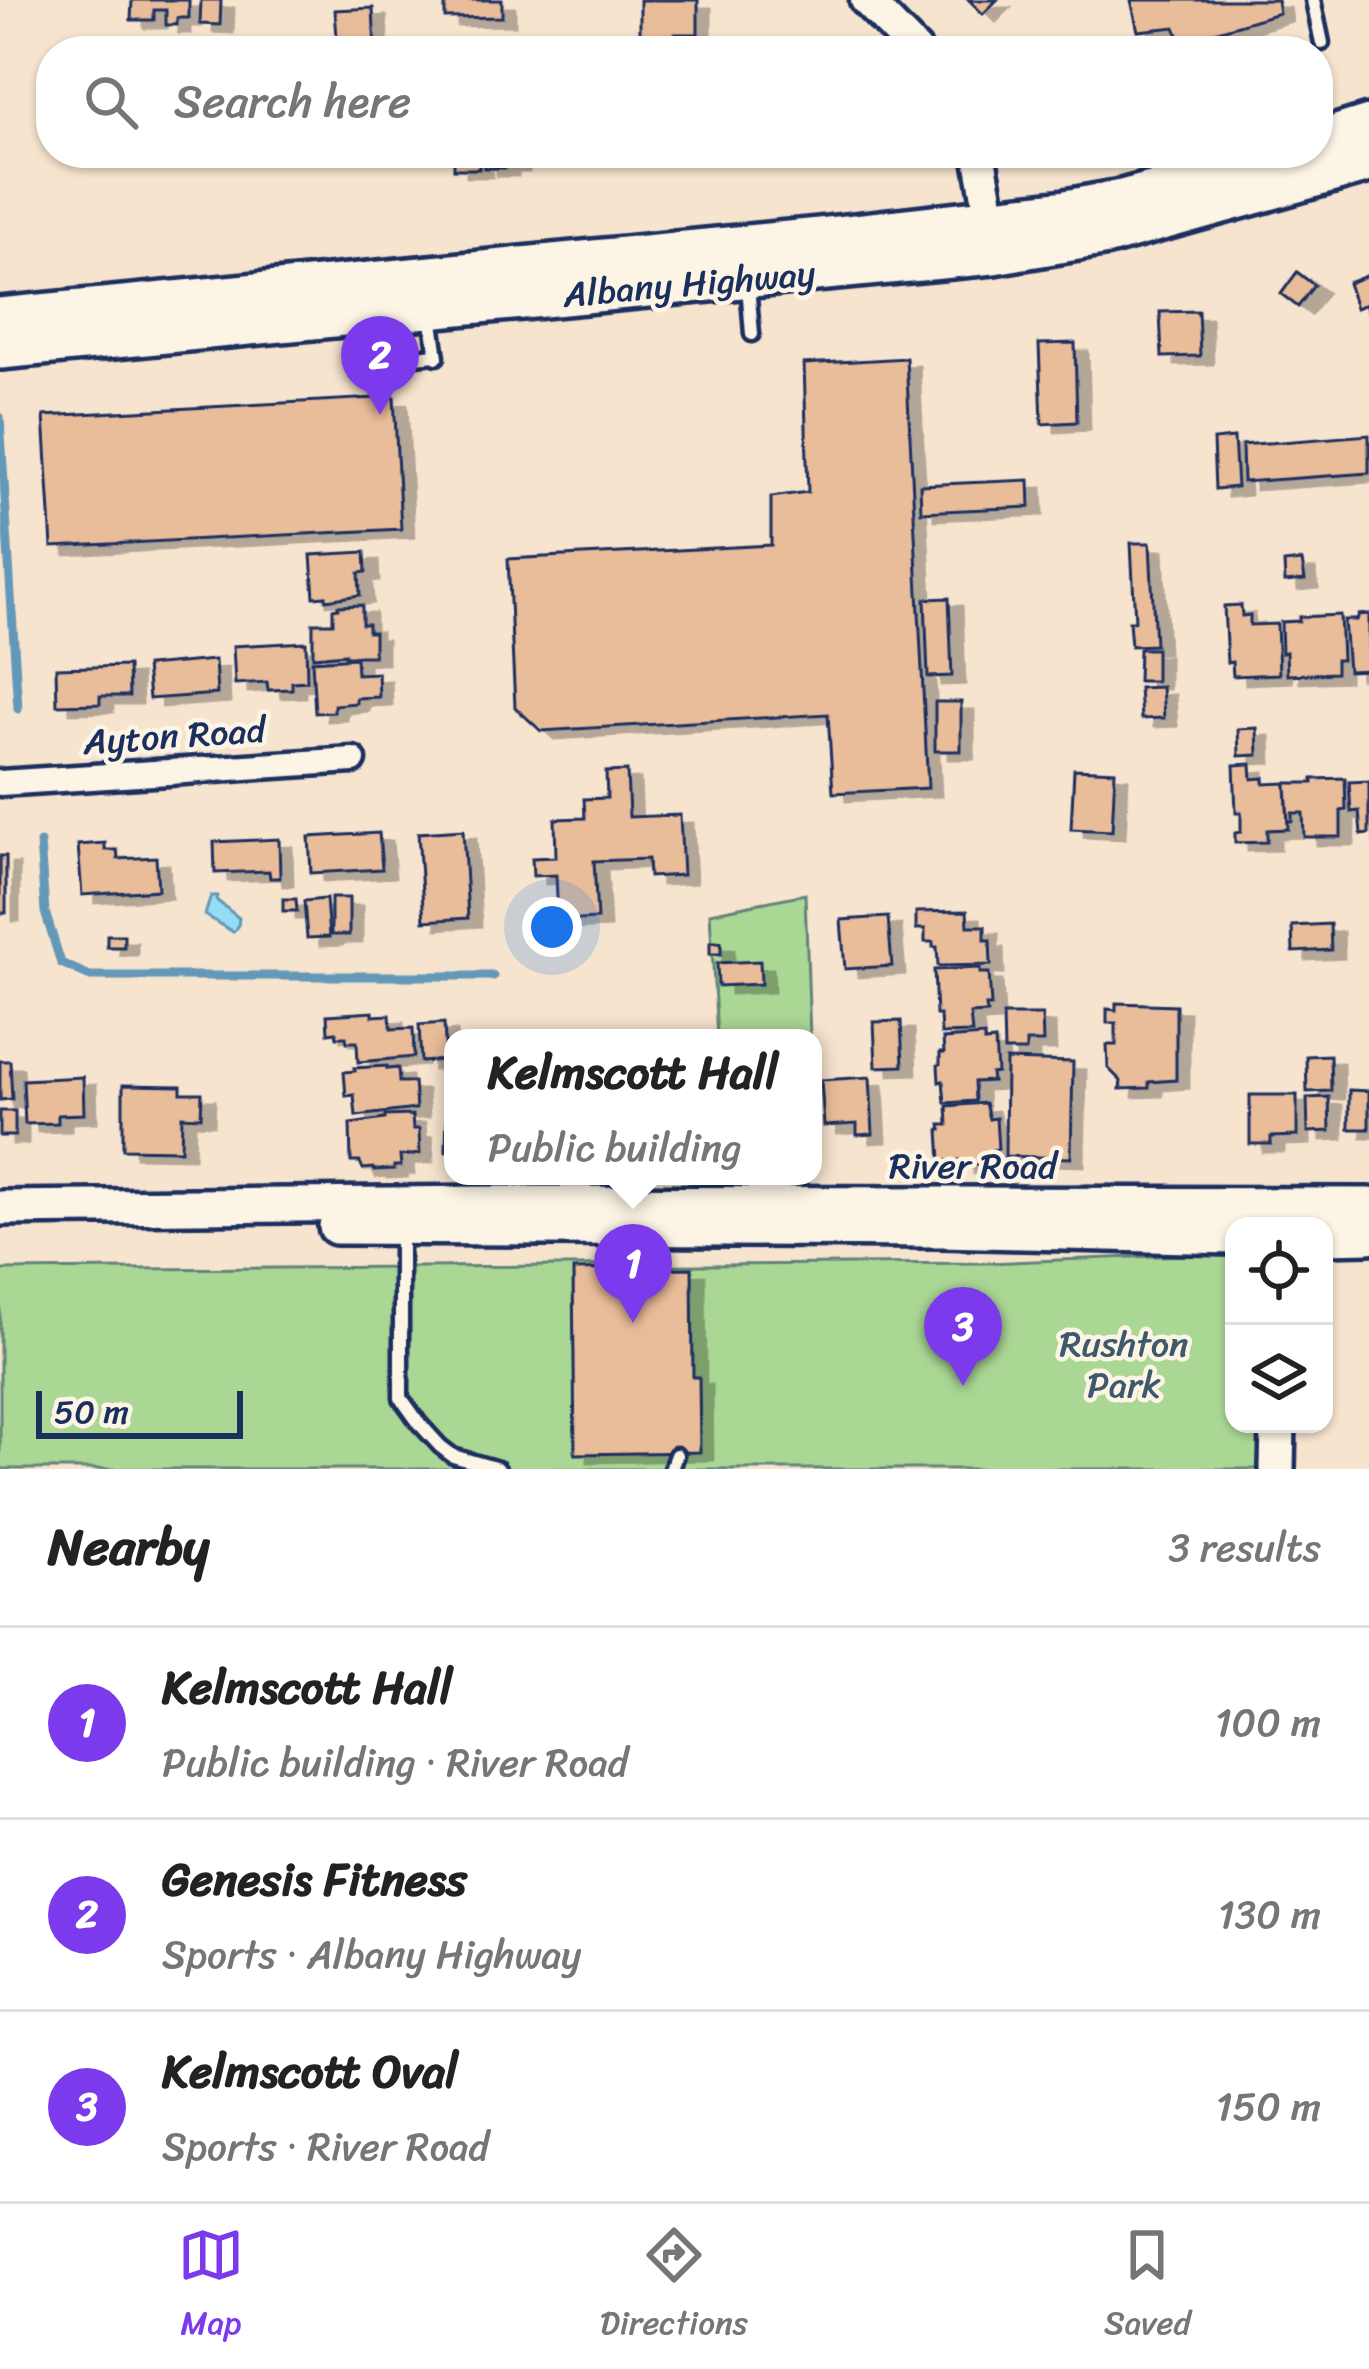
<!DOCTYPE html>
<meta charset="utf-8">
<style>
body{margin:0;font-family:Sriracha,sans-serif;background:#f6f6f6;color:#222}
.controls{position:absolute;right:36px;bottom:36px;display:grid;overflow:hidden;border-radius:24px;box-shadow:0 3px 9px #0004}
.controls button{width:108px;height:108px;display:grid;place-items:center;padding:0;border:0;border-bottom:3px solid #e0e0e0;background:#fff;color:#222;font:60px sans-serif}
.scale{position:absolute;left:36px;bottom:30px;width:207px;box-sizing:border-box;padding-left:12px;border:6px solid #1b2f5e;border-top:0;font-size:33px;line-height:42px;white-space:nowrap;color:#1b2f5e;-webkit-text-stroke:9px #fcf5e5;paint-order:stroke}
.you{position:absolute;left:552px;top:927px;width:42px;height:42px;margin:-30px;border:9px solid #fff;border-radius:50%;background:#1a73e8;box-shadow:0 0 0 18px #1a73e833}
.badge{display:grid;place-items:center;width:78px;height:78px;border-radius:50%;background:#7c3aed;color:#fff;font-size:39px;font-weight:700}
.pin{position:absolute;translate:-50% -99px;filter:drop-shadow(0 3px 6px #0008)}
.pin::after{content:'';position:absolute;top:63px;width:42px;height:36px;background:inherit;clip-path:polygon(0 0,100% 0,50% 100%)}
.popup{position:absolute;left:444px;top:1029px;width:378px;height:156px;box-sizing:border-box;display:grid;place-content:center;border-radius:24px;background:#fff;filter:drop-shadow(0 3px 9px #0005);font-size:39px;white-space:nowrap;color:#767676}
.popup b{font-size:45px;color:#222}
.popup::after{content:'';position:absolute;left:50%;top:100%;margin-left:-24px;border:24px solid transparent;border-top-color:#fff}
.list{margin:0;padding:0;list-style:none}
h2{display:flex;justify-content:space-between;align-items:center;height:156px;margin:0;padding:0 48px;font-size:51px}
h2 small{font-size:39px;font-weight:400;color:#767676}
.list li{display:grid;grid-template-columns:78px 1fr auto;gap:36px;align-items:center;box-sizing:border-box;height:192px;padding:0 48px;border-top:3px solid #e0e0e0}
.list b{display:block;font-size:45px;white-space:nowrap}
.list p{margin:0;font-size:39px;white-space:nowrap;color:#767676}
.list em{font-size:39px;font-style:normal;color:#767676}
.icon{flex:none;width:66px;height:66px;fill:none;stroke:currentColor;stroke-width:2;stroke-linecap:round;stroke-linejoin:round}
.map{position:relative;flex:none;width:1369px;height:1469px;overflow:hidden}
.search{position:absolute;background:#fff;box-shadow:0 3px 9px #0004;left:36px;right:36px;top:36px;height:132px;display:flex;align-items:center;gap:30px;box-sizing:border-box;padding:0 42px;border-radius:48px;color:#767676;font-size:45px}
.sheet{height:732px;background:#fff}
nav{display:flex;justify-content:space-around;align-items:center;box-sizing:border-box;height:168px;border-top:3px solid #e0e0e0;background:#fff;font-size:33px;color:#767676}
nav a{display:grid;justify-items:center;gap:6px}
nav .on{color:#7c3aed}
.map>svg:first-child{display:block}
</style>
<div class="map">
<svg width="1369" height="1469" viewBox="0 0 1369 1469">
<defs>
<filter id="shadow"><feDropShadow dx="13" dy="8" stdDeviation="0" flood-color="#0004"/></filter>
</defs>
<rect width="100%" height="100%" fill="#f7e4ce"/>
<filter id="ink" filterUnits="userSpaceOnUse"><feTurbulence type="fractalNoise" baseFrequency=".00833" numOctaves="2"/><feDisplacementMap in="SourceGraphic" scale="24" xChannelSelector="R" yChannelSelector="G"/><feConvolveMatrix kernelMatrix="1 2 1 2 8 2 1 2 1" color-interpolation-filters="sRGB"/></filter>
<g filter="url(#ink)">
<g fill="#abd795" stroke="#63837a" stroke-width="3">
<path d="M 805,894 L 810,1038 L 717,1038 L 710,913 Z"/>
<path d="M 1234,1253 L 1234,1424 L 1259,1424 L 1259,1469 L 0,1469 L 0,1270 L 986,1263 Z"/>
</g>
<path fill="#93def4" stroke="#6398b8" stroke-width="3" d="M 211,896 L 217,896 L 216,900 L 239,918 L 238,925 L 233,932 L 205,915 Z"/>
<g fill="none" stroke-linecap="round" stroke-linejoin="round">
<g stroke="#6398b8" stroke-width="9">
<path d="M 0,417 L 18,709"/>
<path d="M 40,843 L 45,912 L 61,963 L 90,976 L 493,976"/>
</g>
</g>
<g fill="#eabd9a" stroke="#1b2f5e" stroke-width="3" filter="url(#shadow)">
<path d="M 132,0 L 189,0 L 189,18 L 177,18 L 177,25 L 166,25 L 166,10 L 154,10 L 154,20 L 131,20 Z"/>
<path d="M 201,0 L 221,0 L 220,25 L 200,24 Z"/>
<path d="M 445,0 L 502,0 L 502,17 L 445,18 Z"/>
<path d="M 640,0 L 698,0 L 698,34 L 675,34 L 675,49 L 640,49 Z"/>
<path d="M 969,0 L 997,0 L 983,14 Z"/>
<path d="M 1131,0 L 1277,0 L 1279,13 L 1181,42 L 1175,27 L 1138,31 Z"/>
<path d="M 373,8 L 375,51 L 338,51 L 335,10 Z"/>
<path d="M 454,153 L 516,153 L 516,164 L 505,164 L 505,168 L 484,168 L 484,161 L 479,161 L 479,169 L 454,169 Z"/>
<path d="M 1297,272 L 1314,285 L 1298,307 L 1281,294 Z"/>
<path d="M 1369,275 L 1369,303 L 1356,308 L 1348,283 Z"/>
<path d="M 1198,311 L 1200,356 L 1162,357 L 1160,312 Z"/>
<path d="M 1075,343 L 1077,422 L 1042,424 L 1039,344 Z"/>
<path d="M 906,358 L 928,788 L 833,793 L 828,714 L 541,731 L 515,707 L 508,559 L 771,545 L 771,497 L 808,492 L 804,364 Z"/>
<path d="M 394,397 L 401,529 L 52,547 L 44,416 Z"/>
<path d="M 1369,435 L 1369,473 L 1243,482 L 1242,445 Z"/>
<path d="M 1234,438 L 1237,487 L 1215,489 L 1213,440 Z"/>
<path d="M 1029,480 L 1030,507 L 921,512 L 920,485 Z"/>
<path d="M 1131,543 L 1150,543 L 1155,645 L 1131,646 L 1129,621 L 1135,621 Z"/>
<path d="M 365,552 L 366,572 L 359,573 L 360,595 L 326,600 L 326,596 L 314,597 L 311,555 Z"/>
<path d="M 1302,561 L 1305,580 L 1285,582 L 1284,563 Z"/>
<path d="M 949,598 L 952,676 L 928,677 L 925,599 Z"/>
<path d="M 362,605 L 362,624 L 368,624 L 368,632 L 374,632 L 374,656 L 345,656 L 345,654 L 313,657 L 313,623 L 333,623 L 333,609 L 338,608 L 338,606 Z"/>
<path d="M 1241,605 L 1242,616 L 1250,615 L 1250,625 L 1277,624 L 1279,674 L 1233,676 L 1232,662 L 1227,663 L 1224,606 Z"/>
<path d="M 1369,614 L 1369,670 L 1348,671 L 1344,620 L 1357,620 L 1359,615 Z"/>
<path d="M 1340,615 L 1342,660 L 1336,660 L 1336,673 L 1287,675 L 1286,652 L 1282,653 L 1281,622 L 1299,621 L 1299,617 Z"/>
<path d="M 306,642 L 307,681 L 292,682 L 292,689 L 268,690 L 267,682 L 235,684 L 233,646 Z"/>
<path d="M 1139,649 L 1156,649 L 1156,681 L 1138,681 Z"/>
<path d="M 356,658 L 357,674 L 378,673 L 379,697 L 356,698 L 356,703 L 334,705 L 334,712 L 315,713 L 312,661 Z"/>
<path d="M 215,660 L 217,694 L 149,699 L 146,666 Z"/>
<path d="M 128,666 L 129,696 L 100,696 L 100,704 L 57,705 L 56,668 Z"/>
<path d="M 1162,687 L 1164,718 L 1141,719 L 1139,688 Z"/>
<rect x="935" y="702" width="26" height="49"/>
<path d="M 1257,728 L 1258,755 L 1239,756 L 1238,729 Z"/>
<path d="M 1251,764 L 1252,779 L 1264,778 L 1264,784 L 1286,783 L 1288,829 L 1267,830 L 1267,842 L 1235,843 L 1235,833 L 1241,832 L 1241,813 L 1236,813 L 1234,765 Z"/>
<path d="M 1074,769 L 1115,771 L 1112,831 L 1071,829 Z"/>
<path d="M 627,771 L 629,817 L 680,815 L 683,875 L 649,877 L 648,859 L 594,861 L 597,919 L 558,921 L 556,875 L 533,876 L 532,858 L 556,857 L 555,819 L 585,818 L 584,799 L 607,798 L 606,772 Z"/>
<path d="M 1345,778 L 1346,810 L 1341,811 L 1341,837 L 1304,837 L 1303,813 L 1292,813 L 1292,821 L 1288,821 L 1286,783 L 1313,783 L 1313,779 Z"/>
<path d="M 1369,781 L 1369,834 L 1361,835 L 1359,811 L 1351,812 L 1349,782 Z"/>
<path d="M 463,830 L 468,918 L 424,921 L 418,833 Z"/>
<path d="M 379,833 L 382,869 L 311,873 L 309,837 Z"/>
<path d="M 279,839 L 280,878 L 270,878 L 269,871 L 215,873 L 214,842 Z"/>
<path d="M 105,843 L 105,850 L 117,850 L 118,859 L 156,857 L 158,890 L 82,895 L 78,845 Z"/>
<rect x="0" y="856" width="6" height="57"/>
<rect x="331" y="898" width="18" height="37"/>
<path d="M 283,899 L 296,899 L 297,911 L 283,911 Z"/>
<path d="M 326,899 L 329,937 L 307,938 L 304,901 Z"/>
<path d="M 967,911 L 968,926 L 985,926 L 985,940 L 990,940 L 991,965 L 938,966 L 937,947 L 933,947 L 933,942 L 925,942 L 925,929 L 916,929 L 916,912 Z"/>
<path d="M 888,917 L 892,966 L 845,969 L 841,920 Z"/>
<path d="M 1330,924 L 1331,950 L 1293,952 L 1292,926 Z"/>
<rect x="107" y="935" width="17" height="12"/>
<rect x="710" y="942" width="11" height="12"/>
<path d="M 760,961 L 761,984 L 718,986 L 717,963 Z"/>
<path d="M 980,968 L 980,973 L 989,973 L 991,1006 L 986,1006 L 987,1013 L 970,1014 L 972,1033 L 941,1034 L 940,1015 L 936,1015 L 934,970 Z"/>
<path d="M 1116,1003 L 1176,1005 L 1176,1080 L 1149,1082 L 1149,1088 L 1120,1089 L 1121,1081 L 1108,1068 L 1107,1045 L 1116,1045 L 1116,1023 L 1107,1023 L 1107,1009 L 1116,1010 Z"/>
<path d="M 373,1012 L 373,1016 L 390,1015 L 391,1029 L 413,1028 L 414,1057 L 358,1062 L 357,1042 L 347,1042 L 346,1037 L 337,1037 L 336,1032 L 328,1033 L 327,1015 Z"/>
<path d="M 1003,1015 L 1042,1015 L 1043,1042 L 1026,1042 L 1026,1051 L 1004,1051 Z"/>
<path d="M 901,1021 L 903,1066 L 876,1067 L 874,1022 Z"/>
<path d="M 444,1023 L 446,1060 L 421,1062 L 419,1025 Z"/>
<path d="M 984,1036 L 984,1042 L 995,1041 L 997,1073 L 991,1074 L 992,1081 L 974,1082 L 975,1101 L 945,1103 L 943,1081 L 939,1082 L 938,1065 L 940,1064 L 940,1053 L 944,1053 L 943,1039 Z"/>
<path d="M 1330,1055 L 1331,1091 L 1307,1092 L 1306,1056 Z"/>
<path d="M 1006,1060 L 1073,1062 L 1071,1158 L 1005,1156 Z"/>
<path d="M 0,1061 L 10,1061 L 12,1099 L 0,1100 Z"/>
<path d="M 387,1066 L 387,1069 L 398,1068 L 399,1082 L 414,1082 L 416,1109 L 356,1116 L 354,1095 L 346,1096 L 344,1072 L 355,1071 L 354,1068 Z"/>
<path d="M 83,1077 L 84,1114 L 58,1115 L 58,1123 L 25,1124 L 23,1080 Z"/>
<path d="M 870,1077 L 873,1134 L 857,1135 L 857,1124 L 824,1126 L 821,1080 Z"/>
<path d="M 123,1085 L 181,1086 L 181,1093 L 202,1093 L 201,1117 L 182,1116 L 181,1150 L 123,1149 Z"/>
<path d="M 1349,1090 L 1369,1091 L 1369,1129 L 1349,1129 Z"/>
<path d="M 1250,1095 L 1297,1095 L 1297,1136 L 1271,1137 L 1271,1144 L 1250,1144 Z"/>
<path d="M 1329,1097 L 1330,1131 L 1308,1132 L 1307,1098 Z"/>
<path d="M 985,1103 L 989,1119 L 996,1118 L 998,1149 L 992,1150 L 993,1158 L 986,1158 L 987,1164 L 961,1166 L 961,1160 L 941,1161 L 939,1130 L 942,1130 L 941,1125 L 948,1125 L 947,1106 Z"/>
<path d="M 447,1109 L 453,1109 L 453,1151 L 446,1151 Z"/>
<rect x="0" y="1111" width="15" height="25"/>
<path d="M 412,1115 L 413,1129 L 419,1129 L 420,1154 L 400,1156 L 401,1166 L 394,1166 L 394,1169 L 374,1170 L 373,1168 L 363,1169 L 360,1162 L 351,1162 L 350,1124 L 385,1119 L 385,1116 Z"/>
<path d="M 692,1268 L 693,1377 L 699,1377 L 700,1452 L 575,1454 L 573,1270 Z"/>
</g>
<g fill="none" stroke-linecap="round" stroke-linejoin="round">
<defs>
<g id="service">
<path d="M 1313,0 L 1322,43"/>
<path d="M 748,285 L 752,334"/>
<path d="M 431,315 L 437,357"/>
<path d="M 394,359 L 436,355"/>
<path d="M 401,1228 L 401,1398 L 419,1423 L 440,1446 L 453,1456 L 498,1469"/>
<path d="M 671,1469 L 676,1455"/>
</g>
<path id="minor" d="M 0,783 L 353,760"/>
<g id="tertiary">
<path d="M 866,0 L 916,51"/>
<path d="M 979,153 L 987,197 L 990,236"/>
</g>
<g id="secondary">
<path d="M 0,1208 L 489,1203 L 1369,1205"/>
<path d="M 336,1227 L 941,1230 L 1234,1237"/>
<path d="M 1324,1237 L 1369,1236"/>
<path d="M 1277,1469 L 1278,1424"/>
</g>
<g id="trunk">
<path d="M 1318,141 L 1369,125"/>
<path d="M 0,318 L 820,238 L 1066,210 L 1122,200 L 1192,181 L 1277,153"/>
<path d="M 0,349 L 993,254 L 1108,235 L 1369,162"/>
</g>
</defs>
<use href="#service" stroke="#1b2f5e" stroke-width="21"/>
<use href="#minor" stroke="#1b2f5e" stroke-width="33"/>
<use href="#tertiary" stroke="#1b2f5e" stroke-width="39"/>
<use href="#secondary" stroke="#1b2f5e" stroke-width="42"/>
<use href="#trunk" stroke="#1b2f5e" stroke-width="48"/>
<use href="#service" stroke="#fcf5e5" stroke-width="12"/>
<use href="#minor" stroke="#fcf5e5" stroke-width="24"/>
<use href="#tertiary" stroke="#fcf5e5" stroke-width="30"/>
<use href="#secondary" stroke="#fcf5e5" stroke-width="33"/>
<use href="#trunk" stroke="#fcf5e5" stroke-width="39"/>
</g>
</g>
<g text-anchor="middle" stroke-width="9" stroke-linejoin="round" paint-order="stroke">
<g font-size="36" fill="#1b2f5e" stroke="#fcf5e5">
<text transform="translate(689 283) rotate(-5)" y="13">Albany Highway</text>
<text transform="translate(174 735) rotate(-4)" y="13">Ayton Road</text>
<text x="973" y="1178">River Road</text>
</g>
<g font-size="36" fill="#3f596c" stroke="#fcf5e5">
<text x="1124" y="1356">Rushton<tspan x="1124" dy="41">Park</tspan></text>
</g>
</g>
</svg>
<div class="controls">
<button><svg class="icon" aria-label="locate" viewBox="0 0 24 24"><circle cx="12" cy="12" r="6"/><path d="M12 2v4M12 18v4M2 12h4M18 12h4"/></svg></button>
<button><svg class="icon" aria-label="layers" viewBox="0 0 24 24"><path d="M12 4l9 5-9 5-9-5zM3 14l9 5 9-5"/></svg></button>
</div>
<div class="scale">50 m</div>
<div class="you"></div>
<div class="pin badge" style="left:633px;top:1323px">1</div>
<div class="popup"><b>Kelmscott Hall</b>Public building</div>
<div class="pin badge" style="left:380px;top:415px">2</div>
<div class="pin badge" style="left:963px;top:1386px">3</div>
<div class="search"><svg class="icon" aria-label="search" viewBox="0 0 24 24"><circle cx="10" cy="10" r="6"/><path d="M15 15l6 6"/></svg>Search here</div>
</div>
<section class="sheet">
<h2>Nearby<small>3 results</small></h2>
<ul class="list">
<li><span class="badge">1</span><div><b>Kelmscott Hall</b><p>Public building · River Road</p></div><em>100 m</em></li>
<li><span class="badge">2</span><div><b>Genesis Fitness</b><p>Sports · Albany Highway</p></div><em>130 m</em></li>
<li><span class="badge">3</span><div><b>Kelmscott Oval</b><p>Sports · River Road</p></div><em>150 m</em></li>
</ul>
</section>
<nav>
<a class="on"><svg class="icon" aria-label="map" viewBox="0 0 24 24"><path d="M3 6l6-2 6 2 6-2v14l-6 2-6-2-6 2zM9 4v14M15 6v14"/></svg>Map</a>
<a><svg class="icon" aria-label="directions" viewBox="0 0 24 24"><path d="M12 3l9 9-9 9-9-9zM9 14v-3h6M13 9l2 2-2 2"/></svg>Directions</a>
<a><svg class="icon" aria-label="saved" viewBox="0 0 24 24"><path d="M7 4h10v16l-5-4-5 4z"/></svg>Saved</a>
</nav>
